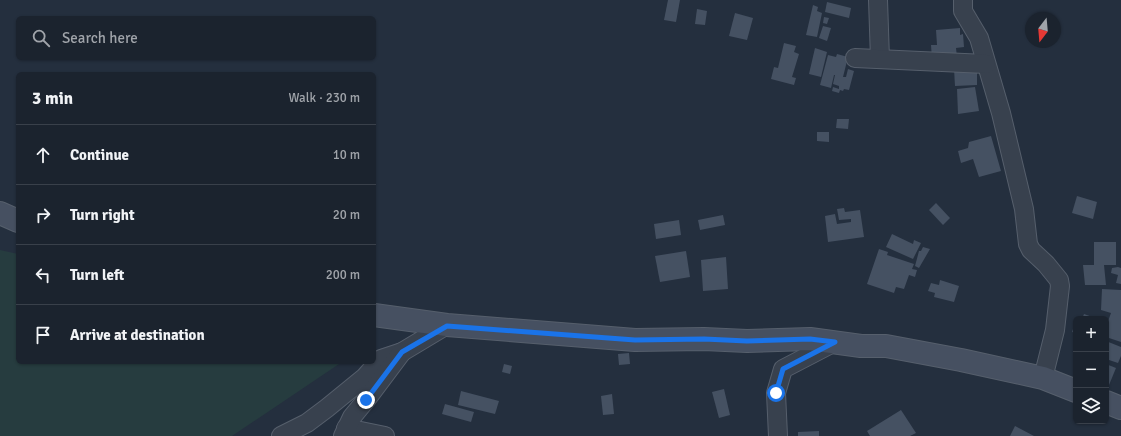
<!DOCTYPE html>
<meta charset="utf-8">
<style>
body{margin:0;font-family:Signika,sans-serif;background:#242b36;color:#f1f3f6}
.controls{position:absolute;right:12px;bottom:12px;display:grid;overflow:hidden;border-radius:6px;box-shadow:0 1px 3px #0004}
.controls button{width:36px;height:36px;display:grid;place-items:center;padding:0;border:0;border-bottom:1px solid #39404a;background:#1b232e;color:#f1f3f6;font:20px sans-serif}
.compass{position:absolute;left:1025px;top:12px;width:36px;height:36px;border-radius:50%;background:#1b232e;box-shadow:0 1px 3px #0004;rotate:196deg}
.stop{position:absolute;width:12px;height:12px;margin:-9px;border:3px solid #1a73e8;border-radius:50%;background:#fff}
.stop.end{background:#1a73e8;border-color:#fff;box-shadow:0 1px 4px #0008}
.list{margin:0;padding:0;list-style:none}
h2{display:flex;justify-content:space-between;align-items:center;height:52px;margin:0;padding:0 16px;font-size:17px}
h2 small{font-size:13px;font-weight:400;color:#a0a4aa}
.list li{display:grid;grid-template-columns:26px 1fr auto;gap:12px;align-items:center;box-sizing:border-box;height:60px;padding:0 16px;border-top:1px solid #39404a}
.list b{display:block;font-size:15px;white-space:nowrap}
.list em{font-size:13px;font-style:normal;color:#a0a4aa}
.icon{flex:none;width:22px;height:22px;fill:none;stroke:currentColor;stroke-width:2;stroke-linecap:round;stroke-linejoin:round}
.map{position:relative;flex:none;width:1121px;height:436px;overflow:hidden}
.search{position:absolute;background:#1b232e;box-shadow:0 1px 3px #0004;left:16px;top:16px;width:360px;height:44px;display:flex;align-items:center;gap:10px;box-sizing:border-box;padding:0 14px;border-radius:6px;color:#a0a4aa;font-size:15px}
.panel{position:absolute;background:#1b232e;box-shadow:0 1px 3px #0004;left:16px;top:72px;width:360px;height:292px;border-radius:6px}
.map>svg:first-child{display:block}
</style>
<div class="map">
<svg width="1121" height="436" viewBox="0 0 1121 436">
<rect width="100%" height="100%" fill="#242f3e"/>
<path fill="#263c3f" d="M 0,250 L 18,254 L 18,362 L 342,362 L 232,436 L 0,436 Z"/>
<g fill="#455162">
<path d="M 668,0 L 680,0 L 676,22 L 664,20 Z"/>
<path d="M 827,2 L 851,8 L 849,18 L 825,12 Z"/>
<path d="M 813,5 L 818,7 L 817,11 L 822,13 L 817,37 L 806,35 Z"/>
<path d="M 697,9 L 707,11 L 705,25 L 695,24 Z"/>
<path d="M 735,13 L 753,18 L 747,40 L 729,36 Z"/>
<path d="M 824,17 L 829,18 L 827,24 L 823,23 Z"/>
<path d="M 823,26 L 831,28 L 827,41 L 819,38 Z"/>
<path d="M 960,28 L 960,35 L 963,34 L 964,47 L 956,48 L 957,57 L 932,59 L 931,45 L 937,45 L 936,30 Z"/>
<path d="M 784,43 L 796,46 L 794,52 L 799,54 L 792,77 L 796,78 L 794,85 L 771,79 L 774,67 L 778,68 Z"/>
<path d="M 815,48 L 827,52 L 821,77 L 809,74 Z"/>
<path d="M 837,54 L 848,57 L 843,77 L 846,77 L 848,69 L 854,71 L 849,90 L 844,89 L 843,91 L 840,90 L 839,93 L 832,91 L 833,87 L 839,89 L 839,86 L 833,84 L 835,75 L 834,75 L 831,88 L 820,85 L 828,55 L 836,57 Z"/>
<path d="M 977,68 L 977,85 L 955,86 L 954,69 Z"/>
<path d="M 975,87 L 979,111 L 958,114 L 957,89 Z"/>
<path d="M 837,119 L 849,119 L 848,129 L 836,128 Z"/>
<path d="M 817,132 L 829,132 L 829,142 L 817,141 Z"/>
<path d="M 991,136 L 1001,171 L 979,177 L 973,159 L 961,163 L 958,151 L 968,148 L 969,142 Z"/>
<path d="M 1077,196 L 1097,202 L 1093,219 L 1072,213 Z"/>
<path d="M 936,203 L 950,218 L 943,225 L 929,210 Z"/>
<path d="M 844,208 L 845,212 L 860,210 L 864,237 L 828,242 L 825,216 L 835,214 L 837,224 L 851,222 L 851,219 L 839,220 L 837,209 Z"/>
<path d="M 723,215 L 725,225 L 700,230 L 698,220 Z"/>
<path d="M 679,220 L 681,235 L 656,239 L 654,224 Z"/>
<path d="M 892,234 L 913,244 L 914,240 L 921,243 L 913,259 L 886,247 Z"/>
<path d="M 1094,242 L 1116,242 L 1116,265 L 1104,265 L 1106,285 L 1085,285 L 1083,265 L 1094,265 Z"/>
<path d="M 923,247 L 930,249 L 919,268 L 915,266 L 919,251 L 921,251 Z"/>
<path d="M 879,249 L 888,252 L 887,255 L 914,264 L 912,269 L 917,270 L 915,277 L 909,275 L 904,289 L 896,287 L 894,293 L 867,284 Z"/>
<path d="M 686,251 L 690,277 L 660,282 L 655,256 Z"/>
<path d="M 726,257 L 728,289 L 703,291 L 701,260 Z"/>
<path d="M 1118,267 L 1121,268 L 1121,284 L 1116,283 L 1118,275 L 1111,273 L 1112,268 Z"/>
<path d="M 940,280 L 959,286 L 954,302 L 934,297 L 935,293 L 928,291 L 931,283 L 939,285 Z"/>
<path d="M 1102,289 L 1121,290 L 1121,342 L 1106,337 L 1106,327 L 1111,313 L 1101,310 Z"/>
<path d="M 1084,314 L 1098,319 L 1082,319 Z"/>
<path d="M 1076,320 L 1076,333 L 1072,332 Z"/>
<path d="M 1106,341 L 1121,347 L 1121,356 L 1118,363 L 1106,359 Z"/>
<path d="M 629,353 L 630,364 L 619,365 L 618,354 Z"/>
<path d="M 504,364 L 512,366 L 510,374 L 502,372 Z"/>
<path d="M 1106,364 L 1116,368 L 1109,385 L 1106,384 Z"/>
<path d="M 724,389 L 730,415 L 719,418 L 712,392 Z"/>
<path d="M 461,391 L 499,401 L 495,414 L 458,405 Z"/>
<path d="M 612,394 L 614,414 L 603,415 L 601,396 Z"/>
<path d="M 445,404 L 474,412 L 471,422 L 442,414 Z"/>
<path d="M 901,410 L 916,433 L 910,436 L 870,436 L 867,431 Z"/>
<path d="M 1015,426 L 1034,436 L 1010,436 Z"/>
<path d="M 819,431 L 819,436 L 798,436 L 798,432 Z"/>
</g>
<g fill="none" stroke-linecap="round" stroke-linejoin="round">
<defs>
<g id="minor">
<path d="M 878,0 L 880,59"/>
<path d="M 963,0 L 963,11 L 979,38 L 1001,113 L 1024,209 L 1028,244 L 1031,250 L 1046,264 L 1059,280 L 1060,286 L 1055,330 L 1043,378"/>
<path d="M 855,58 L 986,64"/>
<path d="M 346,428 L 385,436"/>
<path d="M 281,436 L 307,423 L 327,408 L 365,377 L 381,359 L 402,352 L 447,325"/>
<path d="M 343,436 L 352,417 L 366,400 L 402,352"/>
<path d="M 778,436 L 776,393 L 783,369 L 835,342"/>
</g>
<g id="secondary">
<path d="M 0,213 L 18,221"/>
<path d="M 374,315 L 447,325 L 635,340 L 704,339 L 747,341 L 810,339 L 861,346 L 886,346 L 961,360 L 1043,378 L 1076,391"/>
<path d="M 1106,402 L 1121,408"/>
</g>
</defs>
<use href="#minor" stroke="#565f6c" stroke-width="20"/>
<use href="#secondary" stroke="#565f6c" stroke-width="24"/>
<use href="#minor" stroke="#38414e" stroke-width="18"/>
<use href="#secondary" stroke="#465061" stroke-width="22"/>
</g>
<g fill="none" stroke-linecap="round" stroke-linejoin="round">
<path stroke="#1a73e8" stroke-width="5" d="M 366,400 L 402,352 L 447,326 L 635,340 L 704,339 L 747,341 L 810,339 L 835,342 L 783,369 L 776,393"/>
</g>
</svg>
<div class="controls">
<button>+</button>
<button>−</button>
<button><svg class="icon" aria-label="layers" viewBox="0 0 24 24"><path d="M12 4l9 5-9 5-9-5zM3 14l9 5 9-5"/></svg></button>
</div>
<svg class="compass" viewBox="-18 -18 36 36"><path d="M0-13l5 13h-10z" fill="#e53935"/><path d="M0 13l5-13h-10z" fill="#a0a4aa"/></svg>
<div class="stop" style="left:776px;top:393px"></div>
<div class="stop end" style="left:366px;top:400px"></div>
<div class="search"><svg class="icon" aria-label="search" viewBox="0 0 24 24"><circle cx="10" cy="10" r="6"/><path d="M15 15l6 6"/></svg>Search here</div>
<section class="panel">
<h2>3 min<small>Walk · 230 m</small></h2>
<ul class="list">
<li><svg class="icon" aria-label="ahead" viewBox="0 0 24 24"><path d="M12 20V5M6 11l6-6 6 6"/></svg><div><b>Continue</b></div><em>10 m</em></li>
<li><svg class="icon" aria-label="right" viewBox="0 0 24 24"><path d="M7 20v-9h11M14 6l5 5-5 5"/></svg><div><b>Turn right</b></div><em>20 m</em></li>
<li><svg class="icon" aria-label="left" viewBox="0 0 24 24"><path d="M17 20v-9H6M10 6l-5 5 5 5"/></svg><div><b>Turn left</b></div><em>200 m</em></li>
<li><svg class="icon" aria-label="arrive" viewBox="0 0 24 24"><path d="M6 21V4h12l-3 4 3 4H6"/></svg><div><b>Arrive at destination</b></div></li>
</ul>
</section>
</div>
